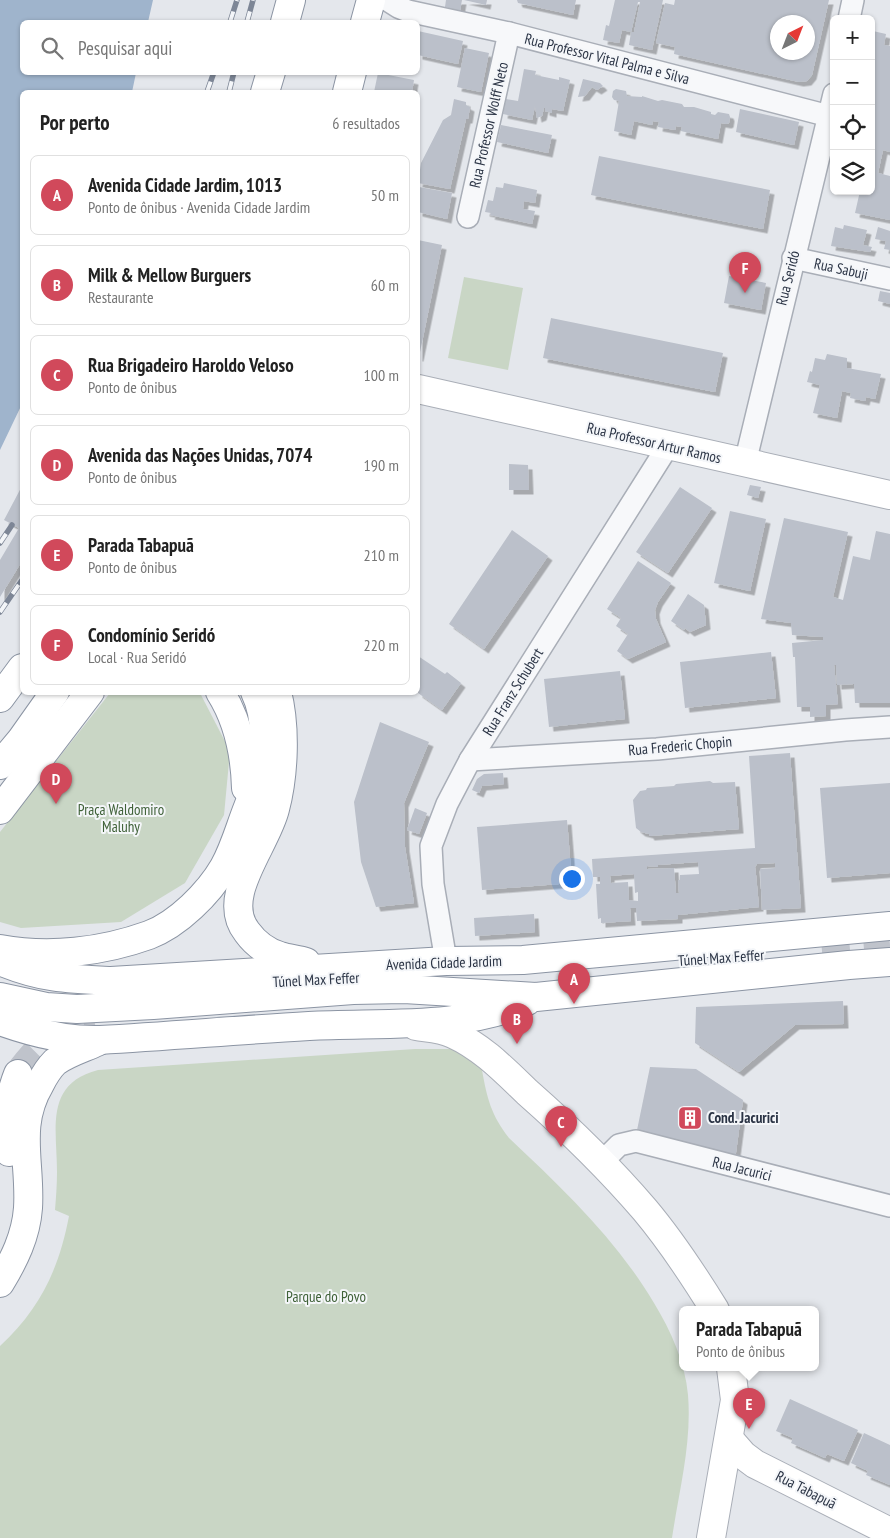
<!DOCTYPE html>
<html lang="pt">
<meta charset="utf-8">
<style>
body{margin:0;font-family:"PT Sans Narrow",sans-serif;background:#f6f6f6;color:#222}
.controls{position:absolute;right:15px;top:15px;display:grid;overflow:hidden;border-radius:8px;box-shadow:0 1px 4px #0004}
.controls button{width:45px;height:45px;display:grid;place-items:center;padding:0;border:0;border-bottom:1px solid #e0e0e0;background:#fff;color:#222;font:25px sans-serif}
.compass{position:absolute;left:770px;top:15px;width:45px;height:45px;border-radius:50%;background:#fff;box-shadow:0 1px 4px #0004;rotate:42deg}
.you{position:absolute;left:571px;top:878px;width:18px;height:18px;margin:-12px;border:4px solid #fff;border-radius:50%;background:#1a73e8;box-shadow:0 0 0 8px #1a73e833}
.badge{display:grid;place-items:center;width:32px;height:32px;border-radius:50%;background:#d1495b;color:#fff;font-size:16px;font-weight:700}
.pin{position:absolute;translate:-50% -41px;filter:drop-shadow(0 1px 2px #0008)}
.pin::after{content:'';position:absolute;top:26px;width:18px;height:15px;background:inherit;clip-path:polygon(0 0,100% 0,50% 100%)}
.popup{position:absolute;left:679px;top:1306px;width:140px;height:65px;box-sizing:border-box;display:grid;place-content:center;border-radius:8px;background:#fff;filter:drop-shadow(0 1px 4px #0005);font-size:16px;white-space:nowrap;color:#767676}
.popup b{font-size:19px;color:#222}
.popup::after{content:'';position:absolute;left:50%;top:100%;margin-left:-10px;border:10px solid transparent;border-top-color:#fff}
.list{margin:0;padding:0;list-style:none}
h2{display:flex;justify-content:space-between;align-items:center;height:65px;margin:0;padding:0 20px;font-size:21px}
h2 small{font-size:16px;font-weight:400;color:#767676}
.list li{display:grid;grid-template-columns:32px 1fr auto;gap:15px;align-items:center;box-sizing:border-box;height:80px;margin:0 10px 10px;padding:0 10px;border:1px solid #e0e0e0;border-radius:8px}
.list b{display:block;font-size:19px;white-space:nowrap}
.list p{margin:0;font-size:16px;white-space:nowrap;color:#767676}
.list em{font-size:16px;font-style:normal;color:#767676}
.icon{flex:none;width:28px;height:28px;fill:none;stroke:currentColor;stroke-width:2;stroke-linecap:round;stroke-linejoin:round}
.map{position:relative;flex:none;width:890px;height:1538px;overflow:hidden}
.search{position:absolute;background:#fff;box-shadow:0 1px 4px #0004;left:20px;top:20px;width:400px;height:55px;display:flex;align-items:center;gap:12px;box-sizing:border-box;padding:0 18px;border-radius:8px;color:#767676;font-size:19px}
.panel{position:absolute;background:#fff;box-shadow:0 1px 4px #0004;left:20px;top:90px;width:400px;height:605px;border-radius:8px}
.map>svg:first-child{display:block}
</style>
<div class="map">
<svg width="890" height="1538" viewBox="0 0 890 1538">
<defs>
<filter id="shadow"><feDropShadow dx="4.5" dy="4.5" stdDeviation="0" flood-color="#0004"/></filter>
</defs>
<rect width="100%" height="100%" fill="#e4e7ec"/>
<g fill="#c9d6c5">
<path d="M 464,277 L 523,288 L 508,370 L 448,358 Z"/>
<path d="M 110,693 L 200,693 L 230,751 L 224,815 L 185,883 L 121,922 L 21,928 L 0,922 L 0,832 Z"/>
<path d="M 415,1049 L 455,1049 L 480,1066 L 482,1070 C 487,1098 491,1115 509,1138 C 563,1189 616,1239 654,1303 C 671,1331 685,1362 688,1395 C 692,1443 679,1491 672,1538 L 0,1538 L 0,1346 C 40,1309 59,1269 69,1216 L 55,1210 C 56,1197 57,1185 57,1172 C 57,1129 44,1084 98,1070 Z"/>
</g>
<path fill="#9fb4cc" d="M 0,0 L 153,0 L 148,22 L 22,22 L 22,72 L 136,73 L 132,92 L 22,92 L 22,404 L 0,450 Z"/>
<g fill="#bbc0ca" fill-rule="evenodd" filter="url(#shadow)">
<path d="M 446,0 L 462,0 L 460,11 L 445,7 Z"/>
<path d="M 464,0 L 487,0 L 486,5 Z"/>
<path d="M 517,0 L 576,0 L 573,15 L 518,3 Z"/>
<path d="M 615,0 L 663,0 L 652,50 L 629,45 L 631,32 L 634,32 L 640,2 L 638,2 L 631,32 L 622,30 L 619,43 L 603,40 L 606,25 L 609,26 Z"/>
<path d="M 675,0 L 829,0 L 812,75 L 807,81 L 799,82 L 674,54 L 675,47 L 656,43 L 665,3 L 674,5 ZM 778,22 L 808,22 L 808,52 L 778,52 Z"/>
<path d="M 418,31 L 463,41 L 458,64 L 418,55 Z"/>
<path d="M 873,31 L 886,34 L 884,45 L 890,46 L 890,152 L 883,150 L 878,173 L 890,176 L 890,220 L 855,213 L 860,191 L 871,191 L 871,39 Z"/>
<path d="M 465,48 L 489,53 L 481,92 L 457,87 Z"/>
<path d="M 524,69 L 536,71 L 535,75 L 559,80 L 559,77 L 570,80 L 563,111 L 552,109 L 552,113 L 545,111 L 545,108 L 544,108 L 542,116 L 537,118 L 535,106 L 532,120 L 503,114 L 506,99 L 518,101 Z"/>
<path d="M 378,73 L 414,80 L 412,92 L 374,92 Z"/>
<path d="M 583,79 L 600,83 L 603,86 L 597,90 L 592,87 L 585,96 L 578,97 Z"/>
<path d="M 616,89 L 626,91 L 627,96 L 642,97 L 642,96 L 658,101 L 662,100 L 682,104 L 684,107 L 694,107 L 711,112 L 711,114 L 715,115 L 718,112 L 729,114 L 730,117 L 729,123 L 727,124 L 721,123 L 718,139 L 681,131 L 682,127 L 676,126 L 675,130 L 658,127 L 659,122 L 653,121 L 652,125 L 634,121 L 631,135 L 614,131 L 619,101 L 614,100 L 612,97 L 613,91 Z"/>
<path d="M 454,99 L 466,102 L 466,105 L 470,107 L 468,119 L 466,119 L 450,189 L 418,183 L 421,163 L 443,120 L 451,115 Z"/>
<path d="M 740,109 L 799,122 L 794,145 L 736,132 Z"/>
<path d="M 501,125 L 552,135 L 548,153 L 497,142 Z"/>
<path d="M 599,156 L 770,190 L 763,229 L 591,195 Z"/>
<path d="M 504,183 L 537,190 L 535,203 L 524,201 L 523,209 L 535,211 L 532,224 L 490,215 L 491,213 L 485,212 L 488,200 L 493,201 L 496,187 L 503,188 Z"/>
<path d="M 419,187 L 452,193 L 447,219 L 418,212 Z"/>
<path d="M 844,225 L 867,230 L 863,245 L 872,247 L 870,252 L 831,246 L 835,227 L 843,229 Z"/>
<path d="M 878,227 L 890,231 L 890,250 L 884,249 L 886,241 L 875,239 Z"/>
<path d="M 418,240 L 442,245 L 419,357 L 418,357 Z"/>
<path d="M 729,276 L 766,283 L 761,310 L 724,303 Z"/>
<path d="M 880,291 L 890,293 L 890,304 L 878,301 Z"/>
<path d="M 551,318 L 723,353 L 715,392 L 543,358 Z"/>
<path d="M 827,354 L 847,358 L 847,368 L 881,374 L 875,399 L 866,397 L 865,401 L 850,398 L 851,393 L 842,391 L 837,418 L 813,413 L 820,385 L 807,382 L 810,371 L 812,372 L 815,358 L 825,360 Z"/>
<path d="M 509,464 L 528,465 L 529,490 L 509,490 Z"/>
<path d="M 750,485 L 761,487 L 758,498 L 747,495 Z"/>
<path d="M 22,486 L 22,561 L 0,597 L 0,560 L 19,528 L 4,520 Z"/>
<path d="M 680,487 L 712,508 L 668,573 L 636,552 Z"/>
<path d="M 730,511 L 766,519 L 750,591 L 714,583 Z"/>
<path d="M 784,518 L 848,532 L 833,597 L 843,600 L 853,556 L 870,560 L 876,531 L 890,534 L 890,703 L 855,703 L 854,684 L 837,685 L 836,665 L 834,665 L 838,704 L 826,705 L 826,716 L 810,717 L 810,707 L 797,707 L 795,657 L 793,657 L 792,643 L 823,640 L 823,637 L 792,635 L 791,623 L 761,619 Z"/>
<path d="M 512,530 L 548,556 L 484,649 L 449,624 Z"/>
<path d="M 638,561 L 671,583 L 658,602 L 655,610 L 656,619 L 666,642 L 628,659 L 617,651 L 628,634 L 616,626 L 621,618 L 607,609 Z"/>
<path d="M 688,594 L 704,605 L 706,625 L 690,632 L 685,628 L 684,630 L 671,621 Z"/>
<path d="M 771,652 L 776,698 L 685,708 L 680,662 Z"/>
<path d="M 418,656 L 445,674 L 447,672 L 461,683 L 442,710 L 418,693 Z"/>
<path d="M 620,671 L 625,719 L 549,727 L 544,679 Z"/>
<path d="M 380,722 L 429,742 L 404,803 L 405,847 L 414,903 L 376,907 L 361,862 L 354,802 Z"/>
<path d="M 790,753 L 801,908 L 762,910 L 760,869 L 775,868 L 775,863 L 757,864 L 755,867 L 756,875 L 759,907 L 678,915 L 678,919 L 637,921 L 636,908 L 630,908 L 631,921 L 601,923 L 601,918 L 598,919 L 596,884 L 600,884 L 600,877 L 593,877 L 592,859 L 755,848 L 749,756 ZM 698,862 L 699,874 L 680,875 L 680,880 L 678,880 L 679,893 L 676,893 L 674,868 L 647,869 L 647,866 L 658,867 L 658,865 ZM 634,874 L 635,893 L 638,892 L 638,901 L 629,900 L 628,882 L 611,883 L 610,876 Z"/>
<path d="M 503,773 L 504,784 L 482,786 L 479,793 L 472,790 L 477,779 L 484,774 Z"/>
<path d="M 710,781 L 713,783 L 735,782 L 739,829 L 650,836 L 649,834 L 641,832 L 636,828 L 633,800 L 640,791 L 646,790 L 647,788 L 674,786 L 676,784 Z"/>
<path d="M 890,783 L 890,873 L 827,878 L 820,788 Z"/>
<path d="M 415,808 L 427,813 L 419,834 L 407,830 Z"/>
<path d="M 567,820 L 572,883 L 482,890 L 477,827 Z"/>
<path d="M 534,914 L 535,932 L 475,936 L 474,918 Z"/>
<path d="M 843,1001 L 844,1024 L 795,1025 L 739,1072 L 695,1043 L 696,1007 Z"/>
<path d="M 650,1067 L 696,1069 L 743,1100 L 735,1160 L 636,1135 Z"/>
<path d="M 790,1399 L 858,1430 L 844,1461 L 827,1454 L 825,1458 L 791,1443 L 793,1438 L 776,1431 Z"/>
<path d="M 864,1433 L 890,1445 L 890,1485 L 866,1475 L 868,1471 L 851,1463 Z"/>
</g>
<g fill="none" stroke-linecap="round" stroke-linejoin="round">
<g stroke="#bfc3cb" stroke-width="28" stroke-dasharray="28 14" stroke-linecap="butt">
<path d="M 822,951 L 890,945"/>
<path d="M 18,1074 C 41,1042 56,1033 95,1024"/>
</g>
<defs>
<g id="street">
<path d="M 387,0 L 398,7 L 408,11 L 509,33 L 829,116"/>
<path d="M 849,19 L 853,0"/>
<path d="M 468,217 L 509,33"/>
<path d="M 793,258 L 890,279"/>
<path d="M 745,463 L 834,94"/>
<path d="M 470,760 L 657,749 L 845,730 L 890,727"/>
<path d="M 446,961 L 433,884 L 431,846 L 447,804 L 470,760 L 668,446"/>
<path d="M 601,1163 L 619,1145 L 636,1141 L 890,1206"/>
</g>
<g id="secondary">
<path d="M 418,389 L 890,495"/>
<path d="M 416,1026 C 428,1028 441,1028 453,1034 C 482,1047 504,1070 527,1092 C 569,1129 609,1168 645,1210 C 671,1241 694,1276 715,1310"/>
<path d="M 729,1439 L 743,1455 L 755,1464 L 890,1532"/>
<path d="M 711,1538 L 735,1400 L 731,1368"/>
</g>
<g id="highway">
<path d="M 285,22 L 291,0"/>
<path d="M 365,22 L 371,0"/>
<path d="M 265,92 L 271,72"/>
<path d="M 347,92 L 352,72"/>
<path d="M 220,692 C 239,722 245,754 246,788"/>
<path d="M 277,692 C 286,727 284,775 275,809 C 266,846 219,897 247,932 C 255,943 267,952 280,956 C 289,959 298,959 306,962"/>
<path d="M 0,698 L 22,668"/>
<path d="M 0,765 L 21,740 L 55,692"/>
<path d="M 0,810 L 90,692"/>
<path d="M 0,949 C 49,958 102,952 149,935 C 178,924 209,893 224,867 C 235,847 240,827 248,807 C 262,772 272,727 255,692"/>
<path d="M 0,961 C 40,978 68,979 111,981 L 446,961 L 523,960 L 890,926"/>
<path d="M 0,997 L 46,1007 L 77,1009 L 153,1005 L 353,990 L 404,989 L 536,997 L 849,965 L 890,962"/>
<path d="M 0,1021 C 33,1033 65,1041 100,1040 C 170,1036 240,1030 309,1026 C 379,1022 463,1030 527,1001"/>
<path d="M 9,1152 C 7,1123 7,1102 18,1074"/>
<path d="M 0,1283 C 14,1260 26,1236 28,1208 C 31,1163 15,1126 40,1084 C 44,1076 49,1068 55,1062 C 67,1053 84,1048 97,1042"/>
</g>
</defs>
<use href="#street" stroke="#a9aeb7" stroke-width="24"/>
<use href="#secondary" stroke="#a9aeb7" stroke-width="30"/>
<use href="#highway" stroke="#8b94a3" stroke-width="30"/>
<use href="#street" stroke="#f7f8fa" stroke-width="21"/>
<use href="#secondary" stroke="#fff" stroke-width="28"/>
<use href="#highway" stroke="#fff" stroke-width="28"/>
<defs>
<g id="rail">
<path d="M 230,22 L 237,0"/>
<path d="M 247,22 L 253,0"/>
<path d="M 207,92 L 214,72"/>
<path d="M 229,92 L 234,72"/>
<path d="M 0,543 L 12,525"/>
<path d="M 0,612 L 22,580"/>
</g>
</defs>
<use href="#rail" stroke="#7d8696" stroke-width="5.5"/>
<use href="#rail" stroke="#f4f6f9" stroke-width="4" stroke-dasharray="11" stroke-linecap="butt"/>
</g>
<defs>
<symbol id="building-square" viewBox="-11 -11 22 22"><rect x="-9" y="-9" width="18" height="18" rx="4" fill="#d1495b" stroke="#f4f6f9"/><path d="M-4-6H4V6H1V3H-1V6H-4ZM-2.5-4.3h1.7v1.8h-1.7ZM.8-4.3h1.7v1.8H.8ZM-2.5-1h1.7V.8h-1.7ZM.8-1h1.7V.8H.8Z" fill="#fff"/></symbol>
</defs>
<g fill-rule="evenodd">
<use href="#building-square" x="676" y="1104" width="28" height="28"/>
</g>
<g text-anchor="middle" stroke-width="4" stroke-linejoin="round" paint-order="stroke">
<g font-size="15" fill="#2b3445" stroke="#f4f6f9">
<text transform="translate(607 59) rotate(14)" y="5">Rua Professor Vital Palma e Silva</text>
<text transform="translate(489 125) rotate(-77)" y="5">Rua Professor Wolff Neto</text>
<text transform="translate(841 269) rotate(12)" y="5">Rua Sabuji</text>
<text transform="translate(788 278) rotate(-76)" y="5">Rua Seridó</text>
<text transform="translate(654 443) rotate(13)" y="5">Rua Professor Artur Ramos</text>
<text transform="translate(513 692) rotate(-58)" y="5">Rua Franz Schubert</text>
<text transform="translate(680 746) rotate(-5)" y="5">Rua Frederic Chopin</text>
<text transform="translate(721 958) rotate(-4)" y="5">Túnel Max Feffer</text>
<text transform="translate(444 963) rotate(-2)" y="5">Avenida Cidade Jardim</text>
<text transform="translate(316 980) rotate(-3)" y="5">Túnel Max Feffer</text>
<text transform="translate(742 1169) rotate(14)" y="5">Rua Jacurici</text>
<text transform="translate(806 1490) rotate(27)" y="5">Rua Tabapuã</text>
</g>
<g font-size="15" fill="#3f6138" stroke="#f4f6f9">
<text x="121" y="815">Praça Waldomiro<tspan x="121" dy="17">Maluhy</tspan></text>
<text x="326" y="1302">Parque do Povo</text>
</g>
<g font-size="15" font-weight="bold" fill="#2b3445" stroke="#f4f6f9" text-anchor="start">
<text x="708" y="1123">Cond. Jacurici</text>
</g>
</g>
</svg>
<div class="controls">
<button>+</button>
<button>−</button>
<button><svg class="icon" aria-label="locate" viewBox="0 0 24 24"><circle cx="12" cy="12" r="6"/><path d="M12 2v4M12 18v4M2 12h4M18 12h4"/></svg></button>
<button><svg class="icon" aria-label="layers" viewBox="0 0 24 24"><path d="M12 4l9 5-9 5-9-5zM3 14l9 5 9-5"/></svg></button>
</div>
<svg class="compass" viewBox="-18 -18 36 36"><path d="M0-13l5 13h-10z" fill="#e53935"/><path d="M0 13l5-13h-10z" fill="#767676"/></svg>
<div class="you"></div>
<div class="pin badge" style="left:574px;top:1004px">A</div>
<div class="pin badge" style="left:517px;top:1044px">B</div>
<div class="pin badge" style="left:561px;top:1147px">C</div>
<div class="pin badge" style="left:56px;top:804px">D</div>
<div class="pin badge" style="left:749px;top:1429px">E</div>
<div class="popup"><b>Parada Tabapuã</b>Ponto de ônibus</div>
<div class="pin badge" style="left:745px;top:293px">F</div>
<div class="search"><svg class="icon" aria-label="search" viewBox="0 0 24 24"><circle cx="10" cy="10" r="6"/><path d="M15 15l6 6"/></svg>Pesquisar aqui</div>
<section class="panel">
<h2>Por perto<small>6 resultados</small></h2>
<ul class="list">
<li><span class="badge">A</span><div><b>Avenida Cidade Jardim, 1013</b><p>Ponto de ônibus · Avenida Cidade Jardim</p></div><em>50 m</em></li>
<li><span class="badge">B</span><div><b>Milk &amp; Mellow Burguers</b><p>Restaurante</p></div><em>60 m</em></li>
<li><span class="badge">C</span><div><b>Rua Brigadeiro Haroldo Veloso</b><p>Ponto de ônibus</p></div><em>100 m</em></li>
<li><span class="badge">D</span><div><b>Avenida das Nações Unidas, 7074</b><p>Ponto de ônibus</p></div><em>190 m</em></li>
<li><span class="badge">E</span><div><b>Parada Tabapuã</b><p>Ponto de ônibus</p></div><em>210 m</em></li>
<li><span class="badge">F</span><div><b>Condomínio Seridó</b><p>Local · Rua Seridó</p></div><em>220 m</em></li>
</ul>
</section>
</div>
